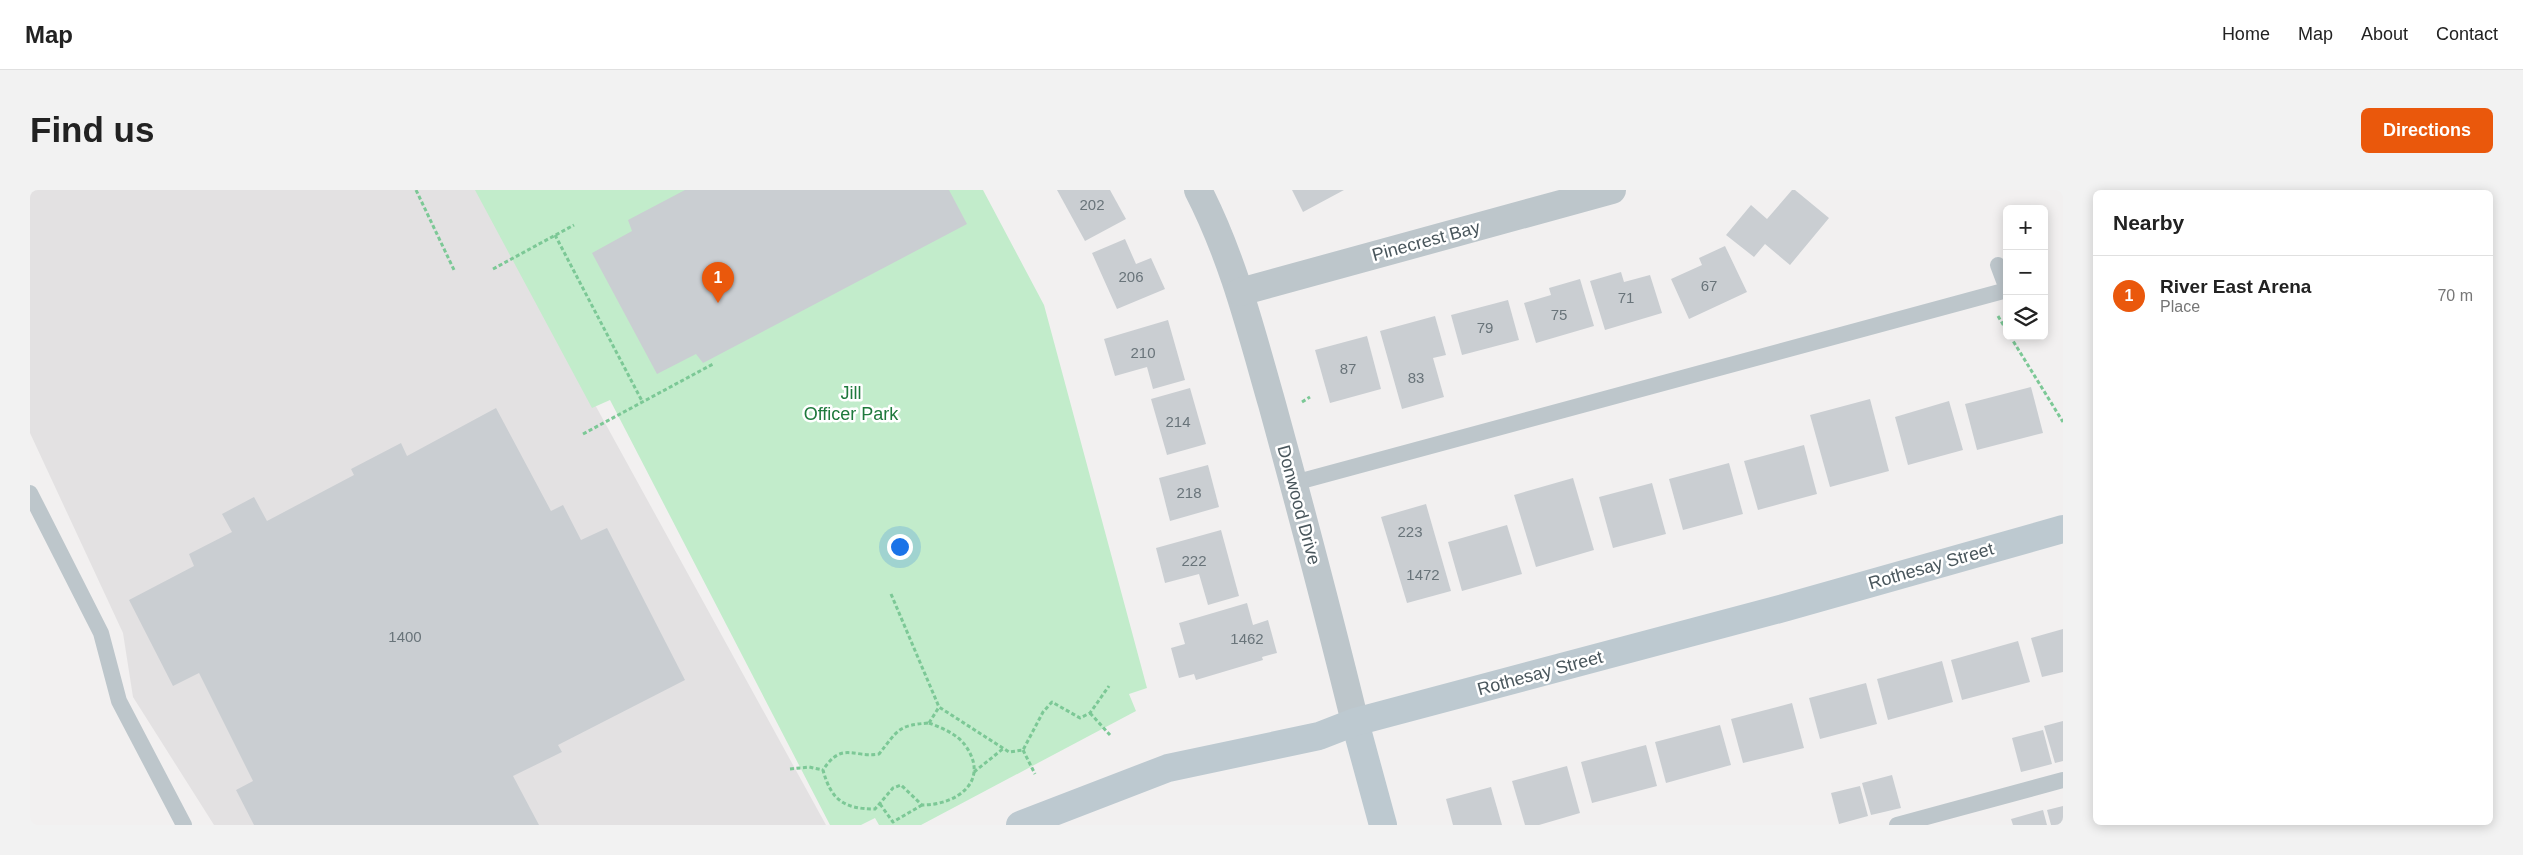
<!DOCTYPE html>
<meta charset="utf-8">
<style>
body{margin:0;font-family:Helvetica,sans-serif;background:#f2f2f2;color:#222}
.controls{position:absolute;right:15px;top:15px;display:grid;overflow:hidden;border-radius:8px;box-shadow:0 2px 12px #0003}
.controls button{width:45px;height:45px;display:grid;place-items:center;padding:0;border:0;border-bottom:1px solid #e0e0e0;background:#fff;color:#222;font:25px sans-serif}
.you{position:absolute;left:869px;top:356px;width:18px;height:18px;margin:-12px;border:4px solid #fff;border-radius:50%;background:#1a73e8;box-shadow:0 0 0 8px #1a73e833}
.badge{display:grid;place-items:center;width:32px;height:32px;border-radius:50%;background:#ea580c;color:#fff;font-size:16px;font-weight:700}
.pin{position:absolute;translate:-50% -41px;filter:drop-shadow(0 1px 2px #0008)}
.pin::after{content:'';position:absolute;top:26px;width:18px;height:15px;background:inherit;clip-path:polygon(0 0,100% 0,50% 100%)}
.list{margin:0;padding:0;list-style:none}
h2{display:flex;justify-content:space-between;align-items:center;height:65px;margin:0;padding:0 20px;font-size:21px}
h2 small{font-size:16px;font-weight:400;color:#767676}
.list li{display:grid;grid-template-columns:32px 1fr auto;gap:15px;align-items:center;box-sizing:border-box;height:80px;padding:0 20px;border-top:1px solid #e0e0e0}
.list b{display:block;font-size:19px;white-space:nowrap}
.list p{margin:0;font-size:16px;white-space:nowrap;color:#767676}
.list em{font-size:16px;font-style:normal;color:#767676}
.icon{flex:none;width:28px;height:28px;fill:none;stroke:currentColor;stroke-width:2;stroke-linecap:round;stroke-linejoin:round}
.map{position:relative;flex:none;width:2033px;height:635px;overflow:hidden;border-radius:8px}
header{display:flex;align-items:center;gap:30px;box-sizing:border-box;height:70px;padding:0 25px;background:#fff;border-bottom:1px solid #e0e0e0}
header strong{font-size:24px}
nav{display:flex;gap:28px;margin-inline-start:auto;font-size:18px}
.intro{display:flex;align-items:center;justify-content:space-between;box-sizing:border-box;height:120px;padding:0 30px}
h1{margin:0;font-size:35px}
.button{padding:12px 22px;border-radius:8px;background:#ea580c;color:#fff;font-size:18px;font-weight:700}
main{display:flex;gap:30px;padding:0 30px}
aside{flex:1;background:#fff;border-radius:8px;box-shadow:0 2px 12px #0003}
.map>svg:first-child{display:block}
</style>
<header>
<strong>Map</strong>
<nav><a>Home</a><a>Map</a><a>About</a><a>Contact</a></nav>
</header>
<div class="intro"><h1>Find us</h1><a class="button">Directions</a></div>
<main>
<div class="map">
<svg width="2033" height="635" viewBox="0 0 2033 635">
<rect width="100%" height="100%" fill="#f2f0f0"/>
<path fill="#e3e1e2" d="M 0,0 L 447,0 L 796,635 L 184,635 L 103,507 L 93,443 L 0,243 Z"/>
<path fill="#c2eccb" d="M 445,0 L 953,0 L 1014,115 L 1117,498 L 1099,504 L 1106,521 L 891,635 L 849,635 L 845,628 L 831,635 L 800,635 L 580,210 L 562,218 Z"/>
<g fill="#caced2">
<path d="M 655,0 L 919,0 L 937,34 L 673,173 L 666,164 L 627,184 L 562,63 L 602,41 L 598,30 Z"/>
<path d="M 1027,0 L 1080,0 L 1096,29 L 1055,51 Z"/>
<path d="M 1262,0 L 1314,0 L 1273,22 Z"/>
<path d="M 1762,0 L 1765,0 L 1799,28 L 1760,75 L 1735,54 L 1724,67 L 1696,45 L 1721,15 L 1737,29 Z"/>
<path d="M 1095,49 L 1106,74 L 1121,68 L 1135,99 L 1087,119 L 1062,63 Z"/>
<path d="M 1695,56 L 1717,102 L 1659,129 L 1641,89 L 1672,75 L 1669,68 Z"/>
<path d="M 1591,82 L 1594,92 L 1620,85 L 1632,123 L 1575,140 L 1560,91 Z"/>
<path d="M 1550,89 L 1564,136 L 1506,153 L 1494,113 L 1521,105 L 1519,98 Z"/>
<path d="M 1478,110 L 1489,150 L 1432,165 L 1421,125 Z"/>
<path d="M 1405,126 L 1416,165 L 1403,168 L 1414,207 L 1372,219 L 1350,141 Z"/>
<path d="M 1138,130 L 1155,190 L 1123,199 L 1117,177 L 1085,186 L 1074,149 Z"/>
<path d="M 1337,146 L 1351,199 L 1300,213 L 1285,160 Z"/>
<path d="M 2001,197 L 2013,243 L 1947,260 L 1935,214 Z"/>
<path d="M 1160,198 L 1176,254 L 1137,265 L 1121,209 Z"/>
<path d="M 1840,209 L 1859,281 L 1800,297 L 1780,225 Z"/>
<path d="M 1919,211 L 1933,260 L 1878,275 L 1865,227 Z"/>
<path d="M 466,218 L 521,321 L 533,315 L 551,350 L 577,338 L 655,490 L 528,555 L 532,562 L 483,586 L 509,635 L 224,635 L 206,600 L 223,591 L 169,483 L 143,496 L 99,410 L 164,376 L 159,364 L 202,342 L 192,324 L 224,307 L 237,331 L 324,285 L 321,279 L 371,253 L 377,266 Z"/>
<path d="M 1774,255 L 1787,304 L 1728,320 L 1714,271 Z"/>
<path d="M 1699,273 L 1713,324 L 1653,340 L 1639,289 Z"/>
<path d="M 1178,275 L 1189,317 L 1140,331 L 1129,288 Z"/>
<path d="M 1543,288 L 1564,360 L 1506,377 L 1484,305 Z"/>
<path d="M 1622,293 L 1636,344 L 1583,358 L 1569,307 Z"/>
<path d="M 1396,314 L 1421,401 L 1377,413 L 1351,327 Z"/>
<path d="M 1477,335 L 1492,384 L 1432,401 L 1418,352 Z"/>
<path d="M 1191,340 L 1209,406 L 1178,415 L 1169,384 L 1135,393 L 1126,358 Z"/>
<path d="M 1217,413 L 1223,435 L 1238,430 L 1247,463 L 1232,467 L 1233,470 L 1166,490 L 1164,484 L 1149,488 L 1141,458 L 1155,454 L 1149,433 Z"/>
<path d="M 2033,439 L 2033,482 L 2012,487 L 2001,448 Z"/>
<path d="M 1988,451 L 2000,492 L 1932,510 L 1921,470 Z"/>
<path d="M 1912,471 L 1923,512 L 1858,530 L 1847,489 Z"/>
<path d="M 1836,493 L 1847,534 L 1790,549 L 1779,508 Z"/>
<path d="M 1762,513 L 1774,558 L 1713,573 L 1701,529 Z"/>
<path d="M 2033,531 L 2033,571 L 2025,573 L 2014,536 Z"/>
<path d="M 1690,535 L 1701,575 L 1636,593 L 1625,552 Z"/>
<path d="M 2013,540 L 2022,574 L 1991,582 L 1982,548 Z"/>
<path d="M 1616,555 L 1627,596 L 1562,613 L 1551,572 Z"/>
<path d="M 1537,576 L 1550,623 L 1509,635 L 1495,635 L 1482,591 Z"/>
<path d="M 1862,585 L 1871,618 L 1841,625 L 1832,593 Z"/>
<path d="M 1830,596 L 1838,626 L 1809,634 L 1801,603 Z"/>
<path d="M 1461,597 L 1472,635 L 1423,635 L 1416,609 Z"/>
<path d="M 2033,616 L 2033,635 L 2021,635 L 2017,620 Z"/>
<path d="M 2013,620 L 2017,635 L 1983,635 L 1981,629 Z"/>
</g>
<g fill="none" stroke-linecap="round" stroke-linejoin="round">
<g stroke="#7cc896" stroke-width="3" stroke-dasharray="4 2.5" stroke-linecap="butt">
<path d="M 386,0 L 425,82"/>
<path d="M 525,45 L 612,211"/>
<path d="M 463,79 L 544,35"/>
<path d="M 1968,126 L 1977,141"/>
<path d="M 1980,146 L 2033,232"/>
<path d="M 1272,212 L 1280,207"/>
<path d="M 553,244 L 683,174"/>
<path d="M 861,404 L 909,517 L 979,562 L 993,560 L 1013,522 L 1022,512 L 1050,528 L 1060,523 L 1079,496"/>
<path d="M 1060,523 L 1080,545"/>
<path d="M 899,533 C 912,538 927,544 935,555 C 961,591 927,615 892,615 L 871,595 L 863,598 L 845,619 C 814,619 801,610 793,580 C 812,551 823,568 849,564 C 868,540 868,535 899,533 Z"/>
<path d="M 899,533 L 909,517"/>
<path d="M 993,560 L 1005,584"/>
<path d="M 760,579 L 779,577 L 793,580"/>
<path d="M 944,582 L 974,558"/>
<path d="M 850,614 L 863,632 L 892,615"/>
</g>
<g stroke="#bdc6cb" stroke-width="16">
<path d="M 1968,75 L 1977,99"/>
<path d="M 1264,293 L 1977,100"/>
<path d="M 0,303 L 71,443 L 89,511 L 154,635"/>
<path d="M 1867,635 L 2033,590"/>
</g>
<g stroke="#bdc6cb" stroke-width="28">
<path d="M 1168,0 C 1203,68 1221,141 1242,214 C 1271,320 1299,426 1325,532"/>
<path d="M 1210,102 L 1582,0"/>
</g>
<g stroke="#bdc9d0" stroke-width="28">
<path d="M 1325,532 L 1353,635"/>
<path d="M 990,635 L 1138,578 L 1289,546 L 1325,532 L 1757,417 L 2033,339"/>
</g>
</g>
<g text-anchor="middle" stroke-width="5" stroke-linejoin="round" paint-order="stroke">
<g font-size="15" fill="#69747a">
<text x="1062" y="20">202</text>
<text x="1101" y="92">206</text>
<text x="1679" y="101">67</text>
<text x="1596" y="113">71</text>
<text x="1529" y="130">75</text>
<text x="1455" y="143">79</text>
<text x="1113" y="168">210</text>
<text x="1318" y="184">87</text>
<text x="1386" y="193">83</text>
<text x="1148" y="237">214</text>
<text x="1159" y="308">218</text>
<text x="1380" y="347">223</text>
<text x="1164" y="376">222</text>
<text x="1393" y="390">1472</text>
<text x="375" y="452">1400</text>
<text x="1217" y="454">1462</text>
</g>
<g font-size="18" fill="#49565c" stroke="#fff">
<text transform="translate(1396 51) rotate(-15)" y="6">Pinecrest Bay</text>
<text transform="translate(1269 315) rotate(75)" y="6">Donwood Drive</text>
<text transform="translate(1901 376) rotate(-16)" y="6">Rothesay Street</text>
<text transform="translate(1510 483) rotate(-15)" y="6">Rothesay Street</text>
</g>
<g font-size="18" fill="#1e793c" stroke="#fff">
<text x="821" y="209">Jill<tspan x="821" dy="21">Officer Park</tspan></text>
</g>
</g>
</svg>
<div class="controls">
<button>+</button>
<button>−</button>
<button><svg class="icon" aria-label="layers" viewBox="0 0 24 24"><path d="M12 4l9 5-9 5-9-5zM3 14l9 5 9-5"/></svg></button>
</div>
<div class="you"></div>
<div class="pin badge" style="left:688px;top:113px">1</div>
</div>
<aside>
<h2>Nearby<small></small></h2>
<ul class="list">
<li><span class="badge">1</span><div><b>River East Arena</b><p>Place</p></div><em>70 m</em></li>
</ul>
</aside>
</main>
